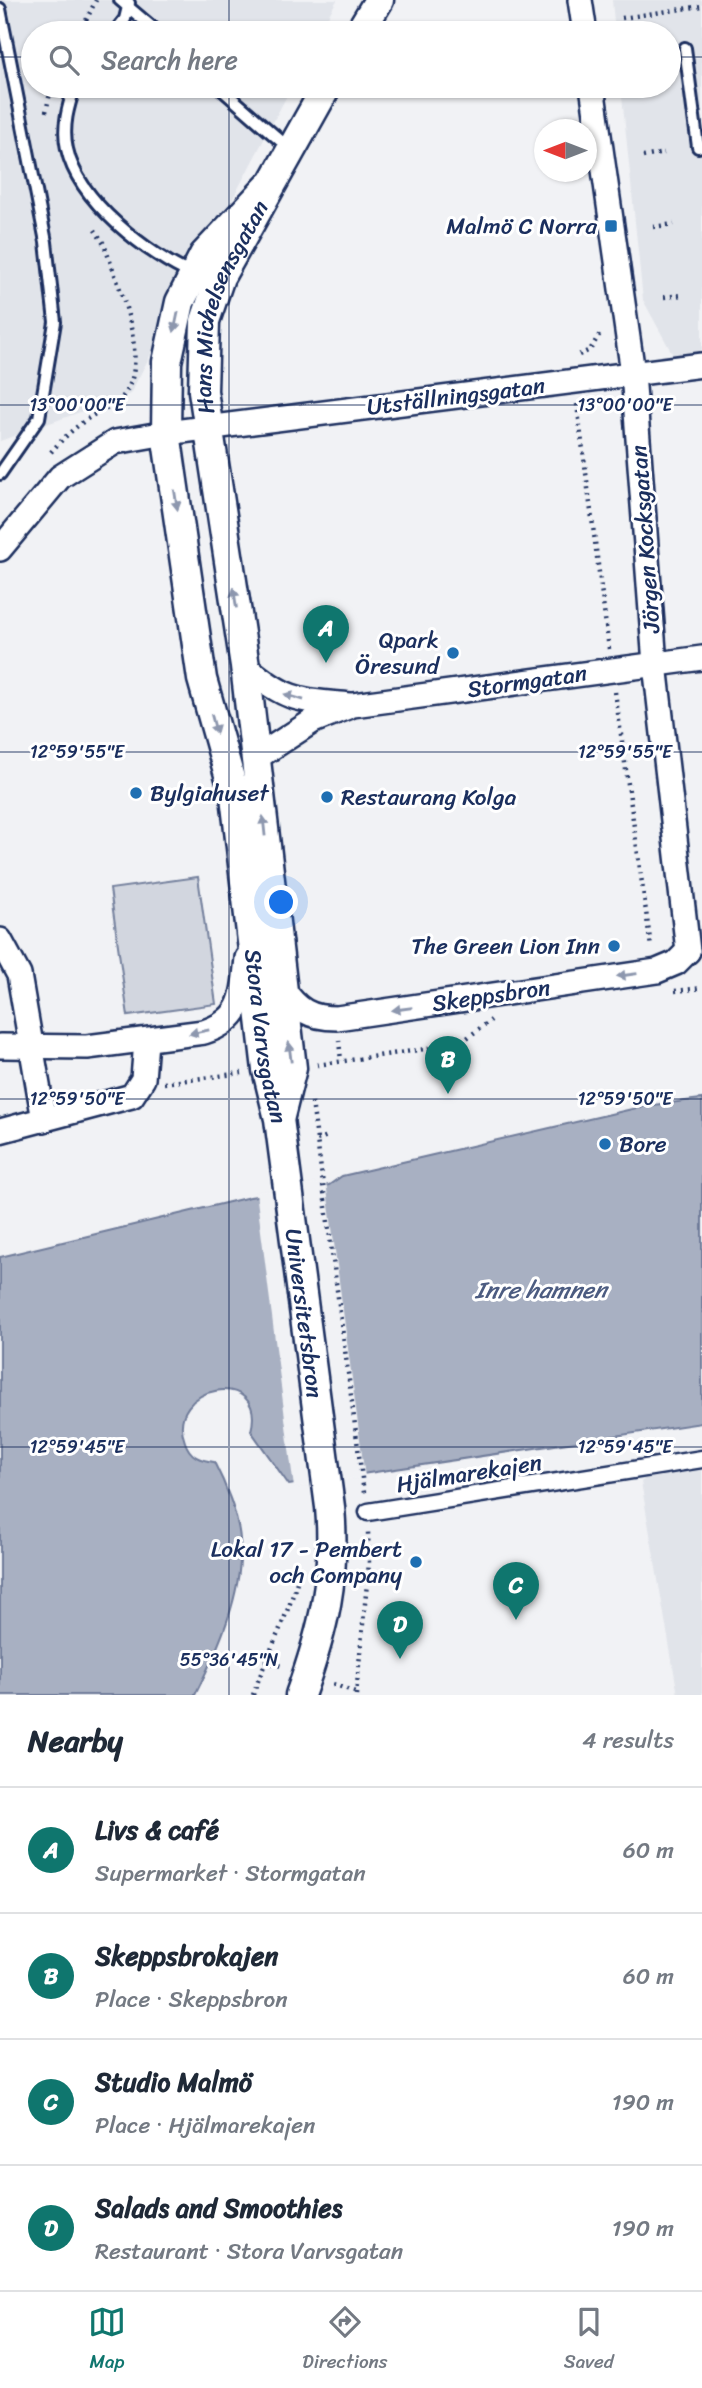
<!DOCTYPE html>
<meta charset="utf-8">
<style>
body{margin:0;font-family:Sriracha,sans-serif;background:#f6f6f7;color:#1f2937}
.compass{position:absolute;left:534px;top:119px;width:63px;height:63px;border-radius:50%;background:#fff;box-shadow:0 2px 5px #0004;rotate:270deg}
.you{position:absolute;left:282px;top:903px;width:24px;height:24px;margin:-18px;border:5px solid #fff;border-radius:50%;background:#1a73e8;box-shadow:0 0 0 10px #1a73e833}
.badge{display:grid;place-items:center;width:46px;height:46px;border-radius:50%;background:#0f766e;color:#fff;font-size:23px;font-weight:700}
.pin{position:absolute;translate:-50% -58px;filter:drop-shadow(0 2px 4px #0008)}
.pin::after{content:'';position:absolute;top:37px;width:24px;height:21px;background:inherit;clip-path:polygon(0 0,100% 0,50% 100%)}
.list{margin:0;padding:0;list-style:none}
h2{display:flex;justify-content:space-between;align-items:center;height:91px;margin:0;padding:0 28px;font-size:30px}
h2 small{font-size:23px;font-weight:400;color:#747a83}
.list li{display:grid;grid-template-columns:46px 1fr auto;gap:21px;align-items:center;box-sizing:border-box;height:126px;padding:0 28px;border-top:2px solid #e0e1e3}
.list b{display:block;font-size:26px;white-space:nowrap}
.list p{margin:0;font-size:23px;white-space:nowrap;color:#747a83}
.list em{font-size:23px;font-style:normal;color:#747a83}
.icon{flex:none;width:38px;height:38px;fill:none;stroke:currentColor;stroke-width:2;stroke-linecap:round;stroke-linejoin:round}
.map{position:relative;flex:none;width:702px;height:1695px;overflow:hidden}
.search{position:absolute;background:#fff;box-shadow:0 2px 5px #0004;left:21px;right:21px;top:21px;height:77px;display:flex;align-items:center;gap:18px;box-sizing:border-box;padding:0 24px;border-radius:38px;color:#747a83;font-size:26px}
.sheet{height:595px;background:#fff}
nav{display:flex;justify-content:space-around;align-items:center;box-sizing:border-box;height:98px;border-top:2px solid #e0e1e3;background:#fff;font-size:19px;color:#747a83}
nav a{display:grid;justify-items:center;gap:4px}
nav .on{color:#0f766e}
.map>svg:first-child{display:block}
</style>
<div class="map">
<svg width="702" height="1695" viewBox="0 0 702 1695">
<rect width="100%" height="100%" fill="#f1f2f5"/>
<filter id="ink" filterUnits="userSpaceOnUse"><feTurbulence type="fractalNoise" baseFrequency=".0143" numOctaves="2"/><feDisplacementMap in="SourceGraphic" scale="14" xChannelSelector="R" yChannelSelector="G"/><feConvolveMatrix kernelMatrix="1 2 1 2 8 2 1 2 1" color-interpolation-filters="sRGB"/></filter>
<g filter="url(#ink)">
<g fill="#e1e4ea">
<path d="M 0,0 L 337,0 L 319,33 L 33,33 L 33,86 L 292,86 L 130,394 L 0,441 Z"/>
<path d="M 612,0 L 702,0 L 702,351 L 673,355 L 643,300 L 621,86 L 669,86 L 669,33 L 615,33 Z"/>
<path d="M 702,1449 L 702,1695 L 678,1695 L 641,1482 L 674,1453 Z"/>
</g>
<path fill="#d2d6df" stroke="#76829e" stroke-width="2" d="M 198,877 L 216,1004 L 128,1016 L 110,889 Z"/>
<path fill="#a8b0c2" stroke="#707c9a" stroke-width="2" d="M 702,1099 L 702,1423 L 289,1485 L 251,1431 C 268,1367 163,1384 185,1442 C 190,1457 200,1460 214,1462 C 225,1483 238,1515 240,1539 C 244,1592 218,1649 195,1695 L 0,1695 L 0,1257 L 250,1197 L 329,1185 L 342,1176 L 645,1106 Z"/>
<path fill="#f1f2f5" d="M 326,1182 L 365,1477 L 294,1488 L 256,1192 Z"/>
<g fill="none" stroke-linecap="round" stroke-linejoin="round">
<defs>
<g id="service">
<path d="M 120,0 L 159,33"/>
<path d="M 0,9 L 46,242 L 55,322 L 39,418 L 0,474"/>
<path d="M 114,33 L 125,19 L 129,3"/>
<path d="M 685,48 L 698,147 L 702,146"/>
<path d="M 75,86 C 68,106 62,127 67,149 C 78,201 148,255 194,275"/>
<path d="M 218,86 L 290,149"/>
</g>
<path id="pedestrian" d="M 368,1512 L 702,1459"/>
<g id="minor">
<path d="M 580,0 L 585,33"/>
<path d="M 592,86 L 633,373 L 655,664 L 688,951"/>
<path d="M 0,549 L 60,477 L 115,442 L 166,433 L 702,365"/>
<path d="M 245,666 C 288,702 298,700 353,705 L 702,658"/>
<path d="M 256,758 L 313,721 L 348,707"/>
<path d="M 0,940 L 19,975 L 44,1120"/>
<path d="M 282,988 C 298,1010 309,1018 337,1018 L 657,971 L 676,963 L 688,951"/>
<path d="M 0,1046 L 87,1047 L 204,1032 C 244,1019 243,995 247,958"/>
<path d="M 0,1131 L 132,1096 L 143,1079 L 146,1041"/>
</g>
<g id="tertiary">
<path d="M 359,33 L 379,0"/>
<path id="s1" d="M 268,187 L 204,255 L 180,302 L 167,362 L 166,433 L 202,679 L 235,796 L 267,1070 L 279,1119 L 330,1507 C 336,1579 324,1628 300,1695"/>
<path id="s2" d="M 280,1116 L 292,1068 L 245,666 L 203,391 L 205,321 L 220,277 L 327,86"/>
</g>
</defs>
<use href="#service" stroke="#1b2f5e" stroke-width="16"/>
<use href="#pedestrian" stroke="#1b2f5e" stroke-width="21"/>
<use href="#minor" stroke="#1b2f5e" stroke-width="28"/>
<use href="#tertiary" stroke="#1b2f5e" stroke-width="33"/>
<g stroke="#1b2f5e" stroke-width="4.5" stroke-dasharray="2 5" stroke-linecap="butt">
<path d="M 622,18 L 702,6"/>
<path d="M 80,33 L 96,0"/>
<path d="M 46,112 L 50,93"/>
<path d="M 643,157 L 664,153"/>
<path d="M 653,227 L 674,224"/>
<path d="M 664,297 L 683,295"/>
<path d="M 579,355 L 590,350 L 601,332"/>
<path d="M 577,404 L 609,649"/>
<path d="M 51,452 C 64,437 79,423 97,413 C 103,410 111,408 116,403 C 158,370 117,284 104,244 L 95,230"/>
<path d="M 615,692 L 651,947"/>
<path d="M 675,991 L 702,988"/>
<path d="M 339,1040 L 341,1061"/>
<path d="M 317,1065 L 459,1044 L 491,1020"/>
<path d="M 164,1083 L 242,1073"/>
<path d="M 312,1102 L 364,1493"/>
<path d="M 317,1140 L 330,1135"/>
<path d="M 265,1661 L 281,1666"/>
<path d="M 333,1684 L 355,1692"/>
<path d="M 253,1695 C 268,1651 291,1612 301,1566"/>
<path d="M 356,1695 L 369,1563 L 368,1532"/>
</g>
<use href="#service" stroke="#fff" stroke-width="10"/>
<use href="#pedestrian" stroke="#fff" stroke-width="16"/>
<use href="#minor" stroke="#fff" stroke-width="23"/>
<use href="#tertiary" stroke="#fff" stroke-width="28"/>
</g>
<defs><path id="oneway-solid" d="M-6-.8H1V-3.2L6.5 0L1 3.2V.8H-6Z" transform="scale(1.75)"/></defs>
<g fill="#8d97ae">
<use href="#oneway-solid" transform="translate(176 322) rotate(102)"/>
<use href="#oneway-solid" transform="translate(176 500) rotate(81)"/>
<use href="#oneway-solid" transform="translate(235 598) rotate(-98)"/>
<use href="#oneway-solid" transform="translate(294 697) rotate(-163)"/>
<use href="#oneway-solid" transform="translate(214 724) rotate(75)"/>
<use href="#oneway-solid" transform="translate(264 826) rotate(-96)"/>
<use href="#oneway-solid" transform="translate(627 975) rotate(172)"/>
<use href="#oneway-solid" transform="translate(402 1009) rotate(172)"/>
<use href="#oneway-solid" transform="translate(199 1032) rotate(169)"/>
<use href="#oneway-solid" transform="translate(290 1052) rotate(-97)"/>
</g>
</g>
<path fill="none" stroke="#1b2f5e" stroke-width="2" stroke-opacity="0.45" d="M 229,0 L 229,33M 0,57 L 33,57M 669,57 L 702,57M 229,86 L 229,1695M 0,405 L 702,405M 0,752 L 702,752M 0,1099 L 702,1099M 0,1447 L 702,1447"/>
<g fill="#1f6fb2" stroke="#fff" stroke-width="2.5">
<rect x="604" y="219" width="14" height="14" rx="3.5"/>
<circle cx="453" cy="653" r="7"/>
<circle cx="136" cy="793" r="7"/>
<circle cx="327" cy="797" r="7"/>
<circle cx="614" cy="946" r="7"/>
<circle cx="605" cy="1144" r="7"/>
<circle cx="416" cy="1562" r="7"/>
</g>
<g text-anchor="middle" stroke-width="6" stroke-linejoin="round" paint-order="stroke">
<g font-size="23" fill="#1b2f5e" stroke="#fff" text-anchor="end">
<text x="597" y="234">Malmö C Norra</text>
<text x="439" y="648">Qpark<tspan x="439" dy="26">Öresund</tspan></text>
<text x="150" y="801" text-anchor="start">Bylgiahuset</text>
<text x="341" y="805" text-anchor="start">Restaurang Kolga</text>
<text x="600" y="954">The Green Lion Inn</text>
<text x="619" y="1152" text-anchor="start">Bore</text>
<text x="402" y="1557">Lokal 17 - Pembert<tspan x="402" dy="26">och Company</tspan></text>
</g>
<g font-size="23" fill="#1b2f5e" stroke="#fff">
<text dy="8" stroke="none"><textPath href="#s2" startOffset="822">Hans Michelsensgatan</textPath></text>
<text transform="translate(456 396) rotate(-7)" y="8">Utställningsgatan</text>
<text transform="translate(645 539) rotate(-94)" y="8">Jörgen Kocksgatan</text>
<text transform="translate(527 681) rotate(-8)" y="8">Stormgatan</text>
<text transform="translate(491 995) rotate(-8)" y="8">Skeppsbron</text>
<text dy="8" stroke="none"><textPath href="#s1" startOffset="891">Stora Varvsgatan</textPath></text>
<text dy="8" stroke="none"><textPath href="#s1" startOffset="1171">Universitetsbron</textPath></text>
<text transform="translate(469 1473) rotate(-9)" y="8">Hjälmarekajen</text>
</g>
<g font-size="24" font-style="italic" fill="#4c5c81" stroke="#fff">
<text x="541" y="1298">Inre hamnen</text>
</g>
</g>
<g font-size="18" text-anchor="middle" fill="#1b2f5e" stroke="#fff" stroke-width="6" stroke-linejoin="round" paint-order="stroke">
<text x="625" y="411">13°00'00"E</text>
<text x="77" y="411">13°00'00"E</text>
<text x="625" y="758">12°59'55"E</text>
<text x="77" y="758">12°59'55"E</text>
<text x="77" y="1105">12°59'50"E</text>
<text x="625" y="1105">12°59'50"E</text>
<text x="77" y="1453">12°59'45"E</text>
<text x="625" y="1453">12°59'45"E</text>
<text x="229" y="1666">55°36'45"N</text>
</g>
</svg>
<svg class="compass" viewBox="-18 -18 36 36"><path d="M0-13l5 13h-10z" fill="#e53935"/><path d="M0 13l5-13h-10z" fill="#747a83"/></svg>
<div class="you"></div>
<div class="pin badge" style="left:326px;top:663px">A</div>
<div class="pin badge" style="left:448px;top:1094px">B</div>
<div class="pin badge" style="left:516px;top:1620px">C</div>
<div class="pin badge" style="left:400px;top:1659px">D</div>
<div class="search"><svg class="icon" aria-label="search" viewBox="0 0 24 24"><circle cx="10" cy="10" r="6"/><path d="M15 15l6 6"/></svg>Search here</div>
</div>
<section class="sheet">
<h2>Nearby<small>4 results</small></h2>
<ul class="list">
<li><span class="badge">A</span><div><b>Livs &amp; café</b><p>Supermarket · Stormgatan</p></div><em>60 m</em></li>
<li><span class="badge">B</span><div><b>Skeppsbrokajen</b><p>Place · Skeppsbron</p></div><em>60 m</em></li>
<li><span class="badge">C</span><div><b>Studio Malmö</b><p>Place · Hjälmarekajen</p></div><em>190 m</em></li>
<li><span class="badge">D</span><div><b>Salads and Smoothies</b><p>Restaurant · Stora Varvsgatan</p></div><em>190 m</em></li>
</ul>
</section>
<nav>
<a class="on"><svg class="icon" aria-label="map" viewBox="0 0 24 24"><path d="M3 6l6-2 6 2 6-2v14l-6 2-6-2-6 2zM9 4v14M15 6v14"/></svg>Map</a>
<a><svg class="icon" aria-label="directions" viewBox="0 0 24 24"><path d="M12 3l9 9-9 9-9-9zM9 14v-3h6M13 9l2 2-2 2"/></svg>Directions</a>
<a><svg class="icon" aria-label="saved" viewBox="0 0 24 24"><path d="M7 4h10v16l-5-4-5 4z"/></svg>Saved</a>
</nav>
